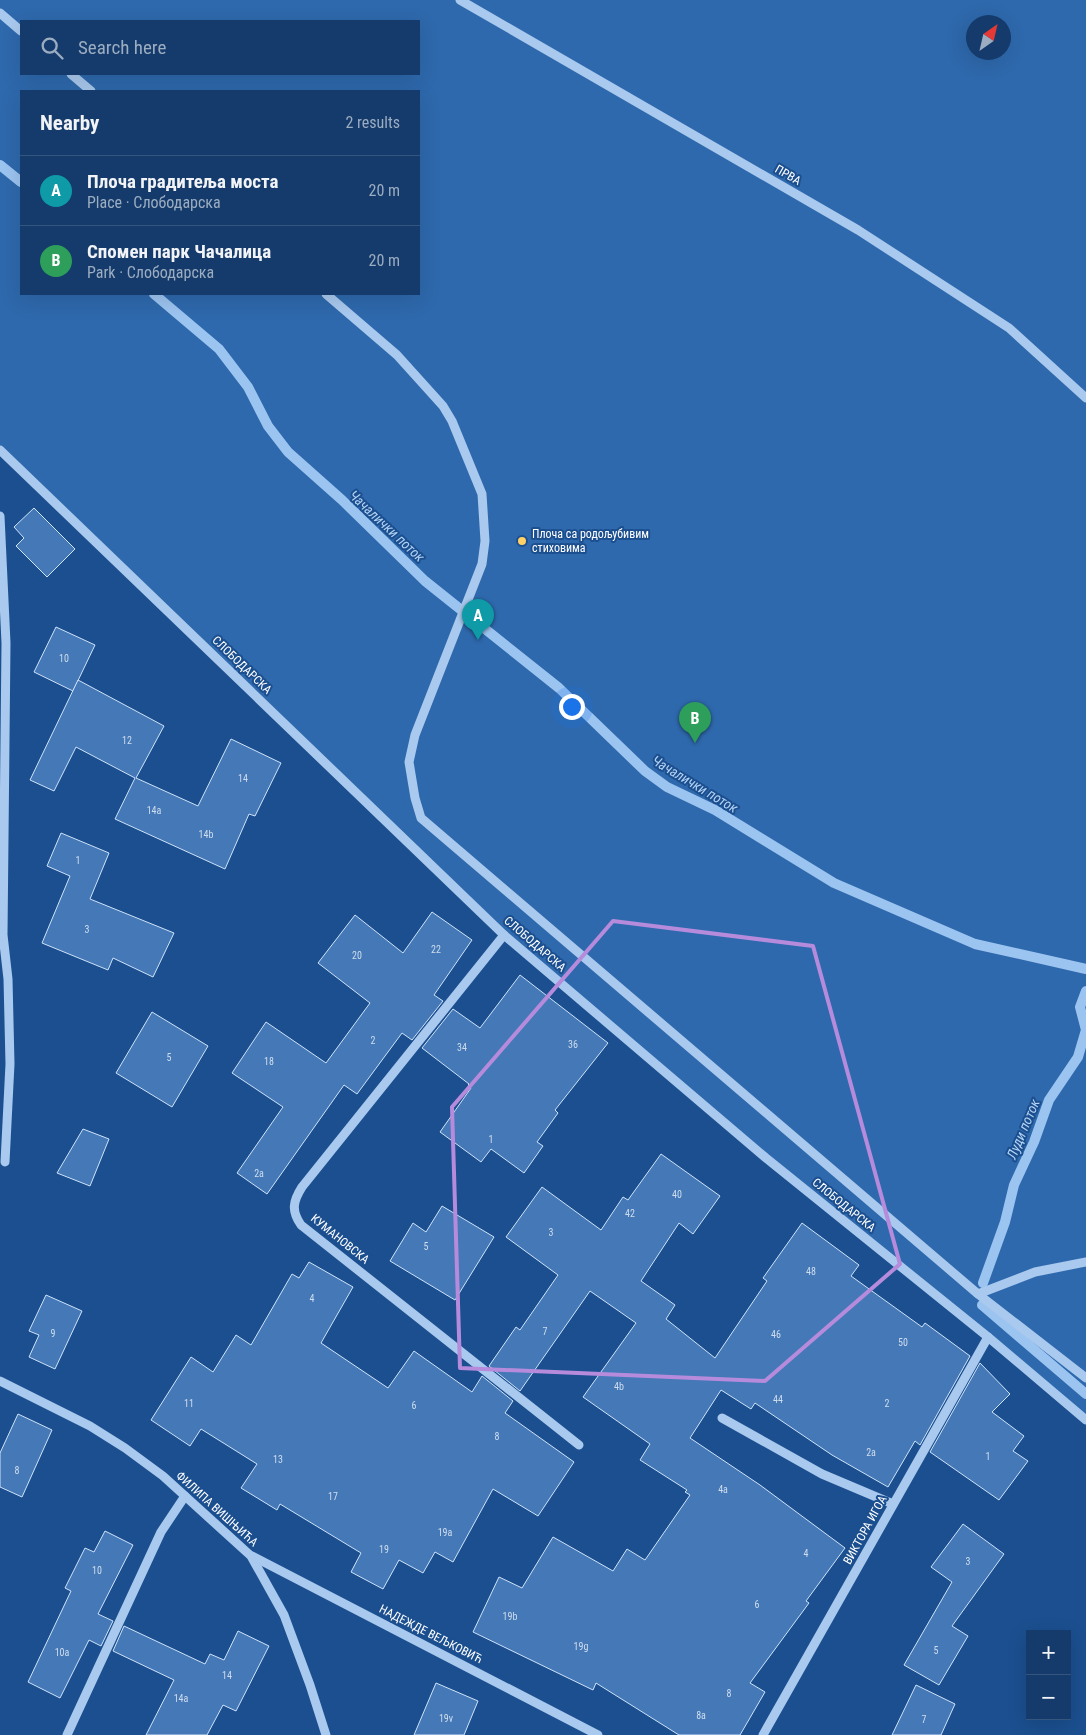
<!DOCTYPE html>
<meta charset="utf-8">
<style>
body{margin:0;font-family:"Roboto Condensed",sans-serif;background:#1d4271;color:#f1f3f6}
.controls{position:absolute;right:15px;bottom:15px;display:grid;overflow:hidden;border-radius:0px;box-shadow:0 5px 20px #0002}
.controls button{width:45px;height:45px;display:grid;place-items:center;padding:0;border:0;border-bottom:1px solid #33557e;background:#143b6b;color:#f1f3f6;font:25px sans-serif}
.compass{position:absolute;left:966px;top:15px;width:45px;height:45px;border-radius:50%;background:#143b6b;box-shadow:0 5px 20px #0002;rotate:34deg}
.you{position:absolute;left:571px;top:706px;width:18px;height:18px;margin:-12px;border:4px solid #fff;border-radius:50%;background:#1a73e8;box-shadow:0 0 0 8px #1a73e833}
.badge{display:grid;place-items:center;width:32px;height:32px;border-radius:50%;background:#ffd166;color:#fff;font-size:16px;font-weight:700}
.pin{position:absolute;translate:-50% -41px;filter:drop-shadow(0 1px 2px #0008)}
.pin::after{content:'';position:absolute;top:26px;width:18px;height:15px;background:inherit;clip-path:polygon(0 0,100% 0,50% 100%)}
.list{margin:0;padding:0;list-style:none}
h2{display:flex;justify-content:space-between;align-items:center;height:65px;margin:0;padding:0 20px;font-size:21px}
h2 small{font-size:16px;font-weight:400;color:#9dadc1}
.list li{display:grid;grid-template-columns:32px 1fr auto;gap:15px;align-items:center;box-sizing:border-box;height:70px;padding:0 20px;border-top:1px solid #33557e}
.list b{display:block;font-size:19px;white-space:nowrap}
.list p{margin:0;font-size:16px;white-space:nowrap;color:#9dadc1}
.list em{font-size:16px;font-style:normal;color:#9dadc1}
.icon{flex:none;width:28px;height:28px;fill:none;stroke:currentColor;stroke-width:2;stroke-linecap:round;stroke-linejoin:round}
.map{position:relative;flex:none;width:1086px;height:1735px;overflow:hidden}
.search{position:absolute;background:#143b6b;box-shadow:0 5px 20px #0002;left:20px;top:20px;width:400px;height:55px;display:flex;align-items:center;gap:12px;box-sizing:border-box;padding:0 18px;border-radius:0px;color:#9dadc1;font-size:19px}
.panel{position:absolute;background:#143b6b;box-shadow:0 5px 20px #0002;left:20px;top:90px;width:400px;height:205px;border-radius:0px}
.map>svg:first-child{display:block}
</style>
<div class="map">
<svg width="1086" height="1735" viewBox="0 0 1086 1735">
<rect width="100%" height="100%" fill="#1b4f8f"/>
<path fill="#2e69ad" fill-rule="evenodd" d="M 0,0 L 1086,0 L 1086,1420 L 766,1158 L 504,935 L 0,450 ZM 21,21 L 419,21 L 419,74 L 21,74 ZM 974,22 L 1004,22 L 1004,52 L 974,52 ZM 21,91 L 419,91 L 419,294 L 21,294 Z"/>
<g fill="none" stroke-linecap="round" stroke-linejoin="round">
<g stroke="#9cc4f0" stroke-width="10">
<path d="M 0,165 L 21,182"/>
<path d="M 154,294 L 219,349 L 248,387 L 268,426 L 288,452 L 342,500 L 425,581 L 559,688 L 645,771 L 667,787 L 715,810 L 834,883 L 975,944 L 1086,969"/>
<path d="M 983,1283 L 1005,1222 L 1014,1185 L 1034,1142 L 1049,1100 L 1078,1057 L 1086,1030 L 1080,1007 L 1086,991"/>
<path d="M 982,1305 L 1086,1394"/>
</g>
</g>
<g fill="#4478b7" stroke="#cfe3fa">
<path d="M 34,508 L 75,549 L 47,577 L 16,546 L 24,538 L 14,527 Z"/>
<path d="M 56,627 L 95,645 L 73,691 L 34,672 Z"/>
<path d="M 78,680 L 164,726 L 136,778 L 198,806 L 231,739 L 281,763 L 255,816 L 249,814 L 225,869 L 115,819 L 135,778 L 76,747 L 54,791 L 30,780 Z"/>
<path d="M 61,833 L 109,853 L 90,899 L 174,933 L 153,977 L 113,958 L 108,970 L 42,943 L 70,876 L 47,866 Z"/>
<path d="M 432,912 L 472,940 L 434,995 L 443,1001 L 412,1040 L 402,1033 L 357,1094 L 344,1085 L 267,1194 L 237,1173 L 283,1107 L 232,1073 L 266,1022 L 326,1063 L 370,1003 L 318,963 L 355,915 L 403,953 Z"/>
<path d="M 520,975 L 608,1043 L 555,1110 L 558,1113 L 537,1142 L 543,1146 L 524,1173 L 491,1149 L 481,1162 L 440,1132 L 471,1088 L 468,1085 L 469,1084 L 422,1048 L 453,1009 L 480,1028 Z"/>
<path d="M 152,1012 L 208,1046 L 172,1107 L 116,1073 Z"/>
<path d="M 83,1129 L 109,1139 L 90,1186 L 57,1173 Z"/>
<path d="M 661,1154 L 720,1196 L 693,1234 L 679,1223 L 641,1281 L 675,1305 L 666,1319 L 715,1358 L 767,1281 L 763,1278 L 802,1223 L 859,1265 L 851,1276 L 922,1327 L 925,1323 L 970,1356 L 920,1445 L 915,1441 L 888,1487 L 832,1455 L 755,1403 L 751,1409 L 721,1390 L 690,1438 L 760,1485 L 845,1548 L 806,1601 L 809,1603 L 750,1683 L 765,1692 L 740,1735 L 679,1735 L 596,1683 L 593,1690 L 473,1632 L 499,1577 L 522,1588 L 553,1537 L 613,1571 L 627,1549 L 645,1560 L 690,1495 L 685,1492 L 687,1490 L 640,1460 L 650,1444 L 583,1397 L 636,1323 L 590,1291 L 520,1391 L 489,1366 L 516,1327 L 520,1330 L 558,1275 L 506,1237 L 542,1187 L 601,1230 L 623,1197 L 628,1200 Z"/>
<path d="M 442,1206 L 494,1237 L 455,1300 L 390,1261 L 413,1223 L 426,1232 Z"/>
<path d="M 309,1262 L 353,1287 L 321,1343 L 388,1388 L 414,1351 L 472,1392 L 482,1376 L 513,1401 L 505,1413 L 574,1462 L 538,1516 L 493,1489 L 453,1562 L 435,1552 L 423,1573 L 399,1560 L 383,1589 L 351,1572 L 361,1553 L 280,1504 L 277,1510 L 241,1488 L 257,1464 L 201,1429 L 190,1446 L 151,1420 L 191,1357 L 213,1372 L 236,1335 L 251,1345 L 292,1274 L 299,1278 Z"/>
<path d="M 46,1295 L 82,1311 L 55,1369 L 29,1357 L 39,1335 L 29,1331 Z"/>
<path d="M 980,1363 L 1010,1394 L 992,1412 L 1024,1436 L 1013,1451 L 1028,1461 L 999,1500 L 930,1452 Z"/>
<path d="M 18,1414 L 52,1430 L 22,1497 L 0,1487 L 0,1453 Z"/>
<path d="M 963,1524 L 1004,1554 L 952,1626 L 968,1636 L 939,1685 L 904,1665 L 952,1582 L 931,1567 Z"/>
<path d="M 105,1531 L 133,1545 L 98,1614 L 113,1621 L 101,1646 L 89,1640 L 60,1698 L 28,1682 L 71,1591 L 65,1588 L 85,1548 L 94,1552 Z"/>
<path d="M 124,1626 L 205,1664 L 210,1654 L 224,1660 L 238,1631 L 269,1646 L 236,1711 L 223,1705 L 207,1735 L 146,1735 L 174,1680 L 113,1651 Z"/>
<path d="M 436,1683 L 478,1701 L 464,1735 L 414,1735 Z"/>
<path d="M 916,1685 L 955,1704 L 941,1735 L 892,1735 Z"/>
</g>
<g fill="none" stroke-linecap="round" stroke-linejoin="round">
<g stroke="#a9c9ee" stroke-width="9">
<path d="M 460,0 L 858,230 L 1009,328 L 1086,398"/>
<path d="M 0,13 L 21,31"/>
<path d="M 71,74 L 91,91"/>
<path d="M 326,294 L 397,355 L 443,406 L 452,421 L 482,494 L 485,541 L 482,564 L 415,735 L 409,762 L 415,798 L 421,818 L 978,1294 L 1086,1378"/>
<path d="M 0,450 L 504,935 L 766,1158 L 988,1337 L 1086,1420"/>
<path d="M 0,516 L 6,643 L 3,935 L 8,979 L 10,1064 L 5,1162"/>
<path d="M 504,935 L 302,1187 C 293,1201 291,1211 301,1225 L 579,1445"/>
<path d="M 978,1294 L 1035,1272 L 1086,1262"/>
<path d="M 0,1381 L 90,1426 L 125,1448 L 163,1476 L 251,1556 L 284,1615 L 310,1685 L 326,1735"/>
<path d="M 722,1418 L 822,1474 L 893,1504"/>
<path d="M 252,1556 L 598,1735"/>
<path d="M 67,1735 L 161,1532 L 185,1496"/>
<path d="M 763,1735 L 988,1337"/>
</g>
</g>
<path fill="none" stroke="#b68bdc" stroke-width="4" stroke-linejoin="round" d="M 613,921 L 813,946 L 900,1264 L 765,1381 L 460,1368 L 452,1107 Z"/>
<circle fill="#ffd166" stroke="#1b4f8f" stroke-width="2" cx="522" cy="541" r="5"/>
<g text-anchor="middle" stroke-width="4" stroke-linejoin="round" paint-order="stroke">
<g font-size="10" fill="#d0dded">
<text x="64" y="662">10</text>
<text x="127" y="744">12</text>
<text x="243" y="782">14</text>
<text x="154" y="814">14a</text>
<text x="206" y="838">14b</text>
<text x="78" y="864">1</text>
<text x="87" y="933">3</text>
<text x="436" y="953">22</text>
<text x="357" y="959">20</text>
<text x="373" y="1044">2</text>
<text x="573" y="1048">36</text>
<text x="462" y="1051">34</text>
<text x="169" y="1061">5</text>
<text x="269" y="1065">18</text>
<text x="491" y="1143">1</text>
<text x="259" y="1177">2a</text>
<text x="677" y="1198">40</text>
<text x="630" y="1217">42</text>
<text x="551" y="1236">3</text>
<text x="426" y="1250">5</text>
<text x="811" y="1275">48</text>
<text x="312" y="1302">4</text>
<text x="545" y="1335">7</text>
<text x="53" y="1337">9</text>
<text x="776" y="1338">46</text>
<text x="903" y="1346">50</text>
<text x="619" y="1390">4b</text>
<text x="778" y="1403">44</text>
<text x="189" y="1407">11</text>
<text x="887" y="1407">2</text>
<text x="414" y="1409">6</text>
<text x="497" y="1440">8</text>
<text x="871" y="1456">2a</text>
<text x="988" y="1460">1</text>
<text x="278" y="1463">13</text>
<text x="17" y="1474">8</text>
<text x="723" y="1493">4a</text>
<text x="333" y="1500">17</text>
<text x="445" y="1536">19a</text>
<text x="384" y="1553">19</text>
<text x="806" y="1557">4</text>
<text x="968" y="1565">3</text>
<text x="97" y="1574">10</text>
<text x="757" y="1608">6</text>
<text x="510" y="1620">19b</text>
<text x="581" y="1650">19g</text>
<text x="936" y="1654">5</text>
<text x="62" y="1656">10a</text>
<text x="227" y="1679">14</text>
<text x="729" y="1697">8</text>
<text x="181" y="1702">14a</text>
<text x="701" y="1719">8a</text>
<text x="446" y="1722">19v</text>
<text x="924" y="1723">7</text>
</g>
<g font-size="12" fill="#fff" stroke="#1b4f8f">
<text transform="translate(788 175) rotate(30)" y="4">ПРВА</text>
<text transform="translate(242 665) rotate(44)" y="4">СЛОБОДАРСКА</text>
<text transform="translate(535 944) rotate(41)" y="4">СЛОБОДАРСКА</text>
<text transform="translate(844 1205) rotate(39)" y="4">СЛОБОДАРСКА</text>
<text transform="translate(340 1239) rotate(39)" y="4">КУМАНОВСКА</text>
<text transform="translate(217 1509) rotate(42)" y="4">ФИЛИПА ВИШЊИЋА</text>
<text transform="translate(865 1530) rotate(-61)" y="4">ВИКТОРА ИГОА</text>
<text transform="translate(431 1634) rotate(27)" y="4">НАДЕЖДЕ ВЕЉКОВИЋ</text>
</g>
<g font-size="12" fill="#fff" stroke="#1b4f8f" text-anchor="start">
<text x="532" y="538">Плоча са родољубивим<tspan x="532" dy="14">стиховима</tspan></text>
</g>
<g font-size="14" font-style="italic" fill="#b5d3f5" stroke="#1b4f8f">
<text transform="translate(387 526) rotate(43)" y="5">Чачалички поток</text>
<text transform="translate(695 784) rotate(31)" y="5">Чачалички поток</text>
<text transform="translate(1023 1129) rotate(-67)" y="5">Луди поток</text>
</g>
</g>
</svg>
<div class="controls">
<button>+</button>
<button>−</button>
</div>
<svg class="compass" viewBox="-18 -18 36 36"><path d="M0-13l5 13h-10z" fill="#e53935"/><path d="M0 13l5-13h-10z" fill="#9dadc1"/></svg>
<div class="you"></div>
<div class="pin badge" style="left:478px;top:640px;background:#0f9aa8">A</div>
<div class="pin badge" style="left:695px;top:743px;background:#2e9e5b">B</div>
<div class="search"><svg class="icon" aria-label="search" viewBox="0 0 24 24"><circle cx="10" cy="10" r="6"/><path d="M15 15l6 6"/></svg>Search here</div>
<section class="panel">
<h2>Nearby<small>2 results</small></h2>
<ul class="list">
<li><span class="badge" style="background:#0f9aa8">A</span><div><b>Плоча градитеља моста</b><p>Place · Слободарска</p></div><em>20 m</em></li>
<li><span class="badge" style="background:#2e9e5b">B</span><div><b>Спомен парк Чачалица</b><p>Park · Слободарска</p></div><em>20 m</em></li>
</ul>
</section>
</div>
